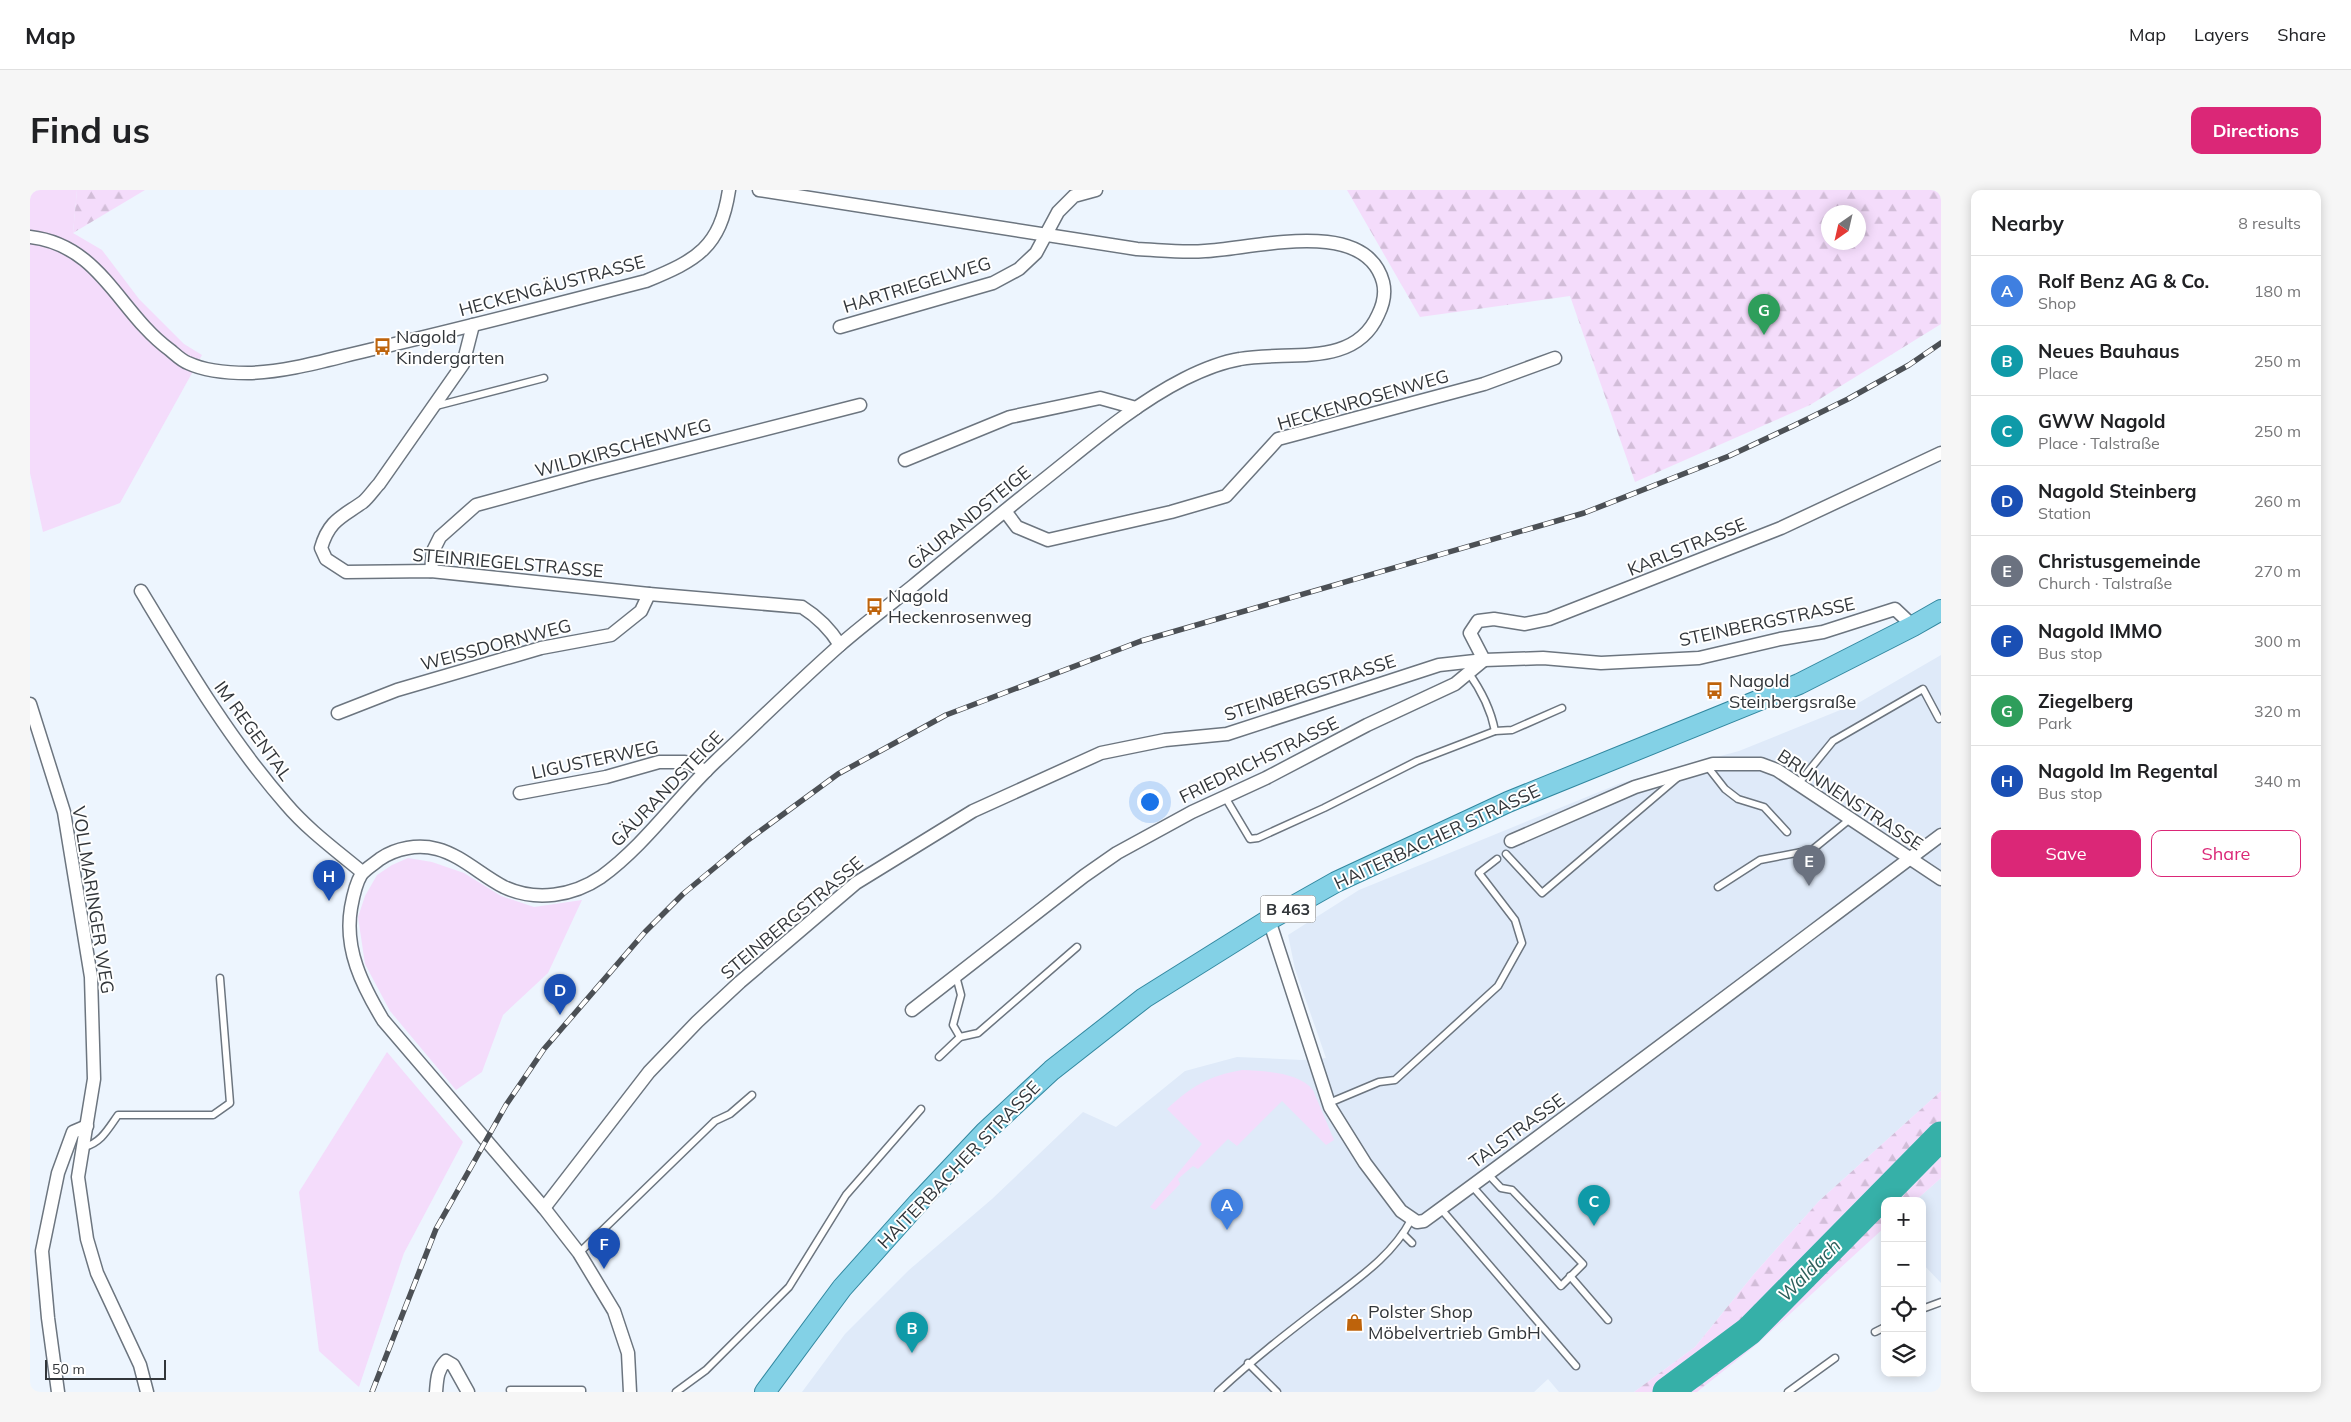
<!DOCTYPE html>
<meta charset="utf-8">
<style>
body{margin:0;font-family:Mulish,sans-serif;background:#f6f6f6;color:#202124}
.controls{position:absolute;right:15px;bottom:15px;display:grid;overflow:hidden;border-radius:10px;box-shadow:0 2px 12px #0003}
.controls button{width:45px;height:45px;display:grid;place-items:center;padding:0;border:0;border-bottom:1px solid #e0e0e0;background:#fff;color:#202124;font:25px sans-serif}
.compass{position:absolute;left:1791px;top:15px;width:45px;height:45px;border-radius:50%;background:#fff;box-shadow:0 2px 12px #0003;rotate:214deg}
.scale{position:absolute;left:15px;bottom:12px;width:121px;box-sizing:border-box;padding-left:5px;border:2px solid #32363a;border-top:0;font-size:14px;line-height:18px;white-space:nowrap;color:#32363a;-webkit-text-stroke:4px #fff;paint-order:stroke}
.you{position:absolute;left:1119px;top:611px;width:18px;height:18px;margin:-12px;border:4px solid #fff;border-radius:50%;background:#1a73e8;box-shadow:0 0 0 8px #1a73e833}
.badge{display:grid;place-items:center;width:32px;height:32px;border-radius:50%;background:#db2777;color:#fff;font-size:16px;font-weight:700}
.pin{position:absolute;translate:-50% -41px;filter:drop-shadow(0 1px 2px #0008)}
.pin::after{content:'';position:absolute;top:26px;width:18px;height:15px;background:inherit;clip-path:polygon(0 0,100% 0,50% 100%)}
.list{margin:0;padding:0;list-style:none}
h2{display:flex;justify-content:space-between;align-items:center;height:65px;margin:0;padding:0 20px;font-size:21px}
h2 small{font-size:16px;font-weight:400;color:#757577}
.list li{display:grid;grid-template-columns:32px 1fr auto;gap:15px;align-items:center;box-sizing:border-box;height:70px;padding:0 20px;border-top:1px solid #e0e0e0}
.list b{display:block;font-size:19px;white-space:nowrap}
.list p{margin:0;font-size:16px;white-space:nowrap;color:#757577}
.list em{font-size:16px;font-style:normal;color:#757577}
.actions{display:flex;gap:10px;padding:15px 20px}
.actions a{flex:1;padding:11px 0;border:1px solid #db2777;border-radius:10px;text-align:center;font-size:18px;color:#db2777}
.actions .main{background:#db2777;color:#fff}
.icon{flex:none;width:28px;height:28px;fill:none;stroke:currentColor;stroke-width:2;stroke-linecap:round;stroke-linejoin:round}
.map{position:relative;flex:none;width:1911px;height:1202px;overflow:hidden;border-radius:10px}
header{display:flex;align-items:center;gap:30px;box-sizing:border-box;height:70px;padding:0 25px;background:#fff;border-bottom:1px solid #e0e0e0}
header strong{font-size:24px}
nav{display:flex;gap:28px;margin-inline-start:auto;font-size:18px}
.intro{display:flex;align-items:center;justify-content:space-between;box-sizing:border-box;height:120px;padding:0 30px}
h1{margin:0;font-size:35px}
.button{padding:12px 22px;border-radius:10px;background:#db2777;color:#fff;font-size:18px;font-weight:700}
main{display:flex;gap:30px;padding:0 30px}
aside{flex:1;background:#fff;border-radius:10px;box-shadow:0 2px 12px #0003}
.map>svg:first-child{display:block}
</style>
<header>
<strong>Map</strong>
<nav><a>Map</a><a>Layers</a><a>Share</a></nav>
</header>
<div class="intro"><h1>Find us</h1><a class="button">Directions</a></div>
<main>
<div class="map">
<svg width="1911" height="1202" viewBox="0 0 1911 1202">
<defs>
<pattern id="forest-firs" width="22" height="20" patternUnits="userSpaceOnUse" patternTransform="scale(1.25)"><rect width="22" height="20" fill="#f4dcfb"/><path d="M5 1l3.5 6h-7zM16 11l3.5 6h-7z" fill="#d2bdd8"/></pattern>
</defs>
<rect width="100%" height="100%" fill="#edf5fe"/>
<g fill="#dfeaf9">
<path d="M 1911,465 L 1911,901 L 1789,1011 L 1724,1084 L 1665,1157 L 1604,1202 L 1529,1202 L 1518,1189 L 1504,1202 L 772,1202 L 815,1144 L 879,1080 L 962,1009 L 1053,922 L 1086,937 L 1155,881 L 1207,867 L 1272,870 L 1296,868 L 1265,779 L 1258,745 L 1329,700 L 1591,593 L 1709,561 L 1830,512 Z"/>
<path d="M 1911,988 L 1911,1093 L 1892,1073 L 1892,1011 L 1885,1011 Z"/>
</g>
<g fill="#f4dcfb">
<path d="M 0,0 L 47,0 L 43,43 L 72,60 L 109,109 L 154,154 L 172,165 L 90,313 L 13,342 L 0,283 Z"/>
<path d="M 378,668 L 402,672 L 434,683 L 471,706 L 504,717 L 552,710 L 518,783 L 473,825 L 452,882 L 426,900 L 360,821 L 335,774 L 328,727 L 335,706 L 347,685 L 362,675 Z"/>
<path d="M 357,862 L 433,952 L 374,1063 L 329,1197 L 289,1161 L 269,1002 Z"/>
<path d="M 1212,880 C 1234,881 1269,882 1283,900 L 1304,950 L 1296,955 L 1252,911 L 1207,956 L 1198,949 L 1168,979 L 1163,976 L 1148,989 L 1150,994 L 1125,1020 L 1120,1017 L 1172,954 L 1137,919 C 1162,896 1178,886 1212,880 Z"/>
</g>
<g fill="url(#forest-firs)" fill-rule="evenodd">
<path d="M 47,0 L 115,0 L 43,43 Z"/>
<path d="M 1317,0 L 1911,0 L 1911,134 L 1780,215 L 1605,292 L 1540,106 L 1390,127 ZM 1828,22 L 1828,52 L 1798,52 L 1798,22 Z"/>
<path d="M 1911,901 L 1911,988 L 1885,1011 L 1855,1011 L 1855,1037 L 1726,1155 L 1667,1202 L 1604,1202 L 1665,1157 L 1724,1084 L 1789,1011 Z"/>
</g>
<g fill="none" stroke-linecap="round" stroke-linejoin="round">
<path stroke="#36b0a8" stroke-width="29" d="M 1637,1202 L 1719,1141 L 1911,946"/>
<defs>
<g id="service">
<path d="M 406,216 L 514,188"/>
<path d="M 1438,482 C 1451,500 1461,520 1465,541"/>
<path d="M 1677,576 L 1695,599 L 1708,609 L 1734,617 L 1757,642"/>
<path d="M 1768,594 L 1803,551 L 1893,499 L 1909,529"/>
<path d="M 1195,607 L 1220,649 L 1228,648 L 1294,618 L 1387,571 L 1465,541 L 1482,540 L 1532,518"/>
<path d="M 1476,664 L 1512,703 L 1647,588"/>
<path d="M 1688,697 L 1730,670 L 1782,660 L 1820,629"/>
<path d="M 930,847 L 948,843 L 1047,757"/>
<path d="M 909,867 L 930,847 L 923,835 L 931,805 L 926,786"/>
<path d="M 1299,913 L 1349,892 L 1365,890 L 1468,796 L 1492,753 L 1485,730 L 1449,683 L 1467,669"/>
<path d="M 54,957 C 71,953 78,939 88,925 L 183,925 L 200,913 L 190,788"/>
<path d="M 1442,996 L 1531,1096 L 1553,1074 L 1482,1000 L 1471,998 L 1458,984"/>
<path d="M 1411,1019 L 1546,1176"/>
<path d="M 1373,1044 L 1382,1053"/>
<path d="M 549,1063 L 685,931 L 700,924 L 722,905"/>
<path d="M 1540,1086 L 1578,1130"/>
<path d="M 1892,1119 L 1911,1112"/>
<path d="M 1845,1142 L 1855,1137"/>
<path d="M 1218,1173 L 1247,1202"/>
<path d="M 480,1200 L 552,1200 L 552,1202"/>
<path d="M 646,1202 L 676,1180 L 759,1097 L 816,1005 L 891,919"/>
<path d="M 1188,1202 C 1221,1171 1256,1144 1291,1117 C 1324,1091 1361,1068 1381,1030"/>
<path d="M 1758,1202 L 1805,1168"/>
</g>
<g id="minor">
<path d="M 0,47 C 71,55 89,123 140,160 C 146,165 152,171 158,173 C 175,181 200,183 218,183 C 262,182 306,167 348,158 C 438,137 527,114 616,91 C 667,70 690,58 699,0"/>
<path d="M 443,135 L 433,174 L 349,294 C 344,299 339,307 333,312 C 312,327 299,330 291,358 L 296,369 L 316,382 L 401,381 L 619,404 L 772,417 C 788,427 800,439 810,455"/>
<path d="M 810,137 L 963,93 L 989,79 L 1006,63 L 1028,22 L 1044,6 L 1066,0"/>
<path d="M 875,270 L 980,227 L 1070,208 L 1106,218"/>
<path d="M 975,321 L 987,337 L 1018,350 L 1141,322 L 1196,306 L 1248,249 L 1454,194 L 1525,168"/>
<path d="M 401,381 L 403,361 L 410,347 L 446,315 L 559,284 L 830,215"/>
<path d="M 111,401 C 155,474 199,549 256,614 C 278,640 307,661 332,682"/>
<path d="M 1454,470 L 1440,443 L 1448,431 L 1464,429 L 1495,434 L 1519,429 L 1751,338 L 1911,263"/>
<path d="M 0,514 L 34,622 L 61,787 L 64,889 L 48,987 L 57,1049 L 67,1083 L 110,1175 L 117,1202"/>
<path d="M 308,523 L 367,500 L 511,458 L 581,445 L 611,421 L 619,404"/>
<path d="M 490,603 L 576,587 L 629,572 L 655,572 L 676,581"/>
<path d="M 1481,651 L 1605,597 L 1683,574 L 1731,574 L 1747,580 L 1911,689"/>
<path d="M 1237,731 L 1242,739 L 1300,917 L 1335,973 L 1371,1021 L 1387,1032 L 1394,1031 C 1568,904 1739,774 1911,645"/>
<path d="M 882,820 L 1054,686 L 1087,663 L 1162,622 L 1236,588 L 1337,535 L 1425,494 L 1454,470"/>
<path d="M 514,1018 L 619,882 L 667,832 L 710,792 L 826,693 L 943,621 L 1071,563 L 1135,550 L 1197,544 L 1409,475 L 1454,470 L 1513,468 L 1571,473 L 1669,468 L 1750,449 L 1793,442 L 1865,419 L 1883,436"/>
<path d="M 28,1202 L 18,1128 L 12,1061 L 28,983 L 43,942 L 57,936"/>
<path d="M 406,1202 C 407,1190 407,1180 416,1171 L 423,1175 L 438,1202"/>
<path d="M 600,1202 L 598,1163 L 584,1121 L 549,1063 L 514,1018 L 353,830 C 332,795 314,759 321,718 C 323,707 325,695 331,685 C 335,679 344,674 350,669 C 366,658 388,654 407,659 C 431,665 452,686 474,697 C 506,712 543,706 571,687 C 615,655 646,609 685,572 C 727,533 767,493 810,455 C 833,435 858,416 883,396 C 922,364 962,331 1002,299 C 1051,261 1099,217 1154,189 C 1170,181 1192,172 1210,169 C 1257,160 1324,179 1348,125 C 1353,115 1356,104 1353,92 C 1335,26 1223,59 1175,61 C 1153,63 1130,60 1107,59 L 729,0"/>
</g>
<path id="primary" d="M 735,1202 L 812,1098 L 888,1013 L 955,942 L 1022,880 L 1114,808 L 1237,731 L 1306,692 L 1478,612 L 1769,494 L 1883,436 L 1911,420"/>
</defs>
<use href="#service" stroke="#6c757f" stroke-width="9"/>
<use href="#minor" stroke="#6c757f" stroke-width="15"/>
<use href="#primary" stroke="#31879f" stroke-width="22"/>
<use href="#service" stroke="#fff" stroke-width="6"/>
<use href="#minor" stroke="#fff" stroke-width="12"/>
<use href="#primary" stroke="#83d1e6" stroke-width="20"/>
<defs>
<path id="rail" d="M 342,1202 L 406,1039 L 476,915 L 514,859 L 615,742 L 653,704 L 718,650 L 808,584 L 916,525 L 1111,451 L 1554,323 L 1699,266 L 1763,236 L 1818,209 L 1879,175 L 1911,153"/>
</defs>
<use href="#rail" stroke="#4c5055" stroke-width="5.5"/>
<use href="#rail" stroke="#fff" stroke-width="4" stroke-dasharray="11" stroke-linecap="butt"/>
</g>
<defs>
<symbol id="bus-bare" viewBox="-9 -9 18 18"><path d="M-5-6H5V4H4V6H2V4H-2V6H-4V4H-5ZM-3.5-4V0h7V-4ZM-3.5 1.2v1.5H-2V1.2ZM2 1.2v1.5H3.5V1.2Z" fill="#be630b" stroke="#fff" stroke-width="2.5" paint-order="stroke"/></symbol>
<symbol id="shop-bare" viewBox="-9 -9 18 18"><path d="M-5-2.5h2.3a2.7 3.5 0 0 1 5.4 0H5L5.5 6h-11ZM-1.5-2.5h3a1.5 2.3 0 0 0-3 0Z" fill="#be630b" stroke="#fff" stroke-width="2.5" paint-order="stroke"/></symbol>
</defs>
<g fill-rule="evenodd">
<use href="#bus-bare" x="340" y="144" width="25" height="25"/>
<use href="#bus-bare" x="832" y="404" width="25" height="25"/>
<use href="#bus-bare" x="1672" y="488" width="25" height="25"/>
<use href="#shop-bare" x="1312" y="1120" width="25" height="25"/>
</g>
<g text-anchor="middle" stroke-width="4" stroke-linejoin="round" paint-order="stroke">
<rect fill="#fff" stroke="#707275" stroke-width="1" x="1230.5" y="705.5" width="55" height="27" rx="4"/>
<g font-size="16" font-weight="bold" fill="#32363a">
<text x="1258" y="725">B 463</text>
</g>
<g font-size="18" fill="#32363a" stroke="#fff">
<text transform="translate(887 95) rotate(-17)" y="6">HARTRIEGELWEG</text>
<text transform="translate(522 96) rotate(-15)" y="6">HECKENGÄUSTRASSE</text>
<text transform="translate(1333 210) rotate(-16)" y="6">HECKENROSENWEG</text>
<text transform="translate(593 258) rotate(-15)" y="6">WILDKIRSCHENWEG</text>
<text transform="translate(939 328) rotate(-39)" y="6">GÄURANDSTEIGE</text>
<text transform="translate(1657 357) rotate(-22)" y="6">KARLSTRASSE</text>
<text transform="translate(478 373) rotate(5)" y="6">STEINRIEGELSTRASSE</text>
<text transform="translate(1737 432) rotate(-12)" y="6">STEINBERGSTRASSE</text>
<text transform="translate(466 455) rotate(-15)" y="6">WEISSDORNWEG</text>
<text transform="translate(1280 498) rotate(-18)" y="6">STEINBERGSTRASSE</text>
<text transform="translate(223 541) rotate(54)" y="6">IM REGENTAL</text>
<text transform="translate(565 570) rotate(-12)" y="6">LIGUSTERWEG</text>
<text transform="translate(1229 570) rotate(-26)" y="6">FRIEDRICHSTRASSE</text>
<text transform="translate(637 599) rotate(-46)" y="6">GÄURANDSTEIGE</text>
<text transform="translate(1820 610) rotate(33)" y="6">BRUNNENSTRASSE</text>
<text transform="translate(1407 647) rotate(-25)" y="6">HAITERBACHER STRASSE</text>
<text transform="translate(63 710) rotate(81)" y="6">VOLLMARINGER WEG</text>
<text transform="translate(762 728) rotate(-40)" y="6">STEINBERGSTRASSE</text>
<text transform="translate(1487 941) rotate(-36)" y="6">TALSTRASSE</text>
<text transform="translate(929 975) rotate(-46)" y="6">HAITERBACHER STRASSE</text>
</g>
<g font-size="18" fill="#32363a" stroke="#fff" text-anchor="start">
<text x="366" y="153">Nagold<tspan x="366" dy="21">Kindergarten</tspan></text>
<text x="858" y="412">Nagold<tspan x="858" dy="21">Heckenrosenweg</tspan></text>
<text x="1699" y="497">Nagold<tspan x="1699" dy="21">Steinbergsraße</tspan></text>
<text x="1338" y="1128">Polster Shop<tspan x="1338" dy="21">Möbelvertrieb GmbH</tspan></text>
</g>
<g font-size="19" font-style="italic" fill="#2d5e5a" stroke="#fff">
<text transform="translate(1779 1080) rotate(-45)" y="7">Waldach</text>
</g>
</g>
</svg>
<div class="controls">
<button>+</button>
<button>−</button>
<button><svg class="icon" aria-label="locate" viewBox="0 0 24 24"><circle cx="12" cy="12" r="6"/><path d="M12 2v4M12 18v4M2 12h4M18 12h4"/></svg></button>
<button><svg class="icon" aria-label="layers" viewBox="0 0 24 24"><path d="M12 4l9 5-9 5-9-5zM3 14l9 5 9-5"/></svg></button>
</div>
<svg class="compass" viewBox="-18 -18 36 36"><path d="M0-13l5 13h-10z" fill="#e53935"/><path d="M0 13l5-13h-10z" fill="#757577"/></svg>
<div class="scale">50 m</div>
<div class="you"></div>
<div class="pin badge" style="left:1197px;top:1040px;background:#3f7fe0">A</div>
<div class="pin badge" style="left:882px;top:1163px;background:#0f9aa8">B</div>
<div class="pin badge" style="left:1564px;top:1036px;background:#0f9aa8">C</div>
<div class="pin badge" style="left:530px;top:825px;background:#1a4fb4">D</div>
<div class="pin badge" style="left:1779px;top:696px;background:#6b7280">E</div>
<div class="pin badge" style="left:574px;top:1079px;background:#1a4fb4">F</div>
<div class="pin badge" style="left:1734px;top:145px;background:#2e9e5b">G</div>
<div class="pin badge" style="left:299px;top:711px;background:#1a4fb4">H</div>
</div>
<aside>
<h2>Nearby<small>8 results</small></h2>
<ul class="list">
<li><span class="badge" style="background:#3f7fe0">A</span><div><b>Rolf Benz AG &amp; Co.</b><p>Shop</p></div><em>180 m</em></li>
<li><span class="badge" style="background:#0f9aa8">B</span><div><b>Neues Bauhaus</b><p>Place</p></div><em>250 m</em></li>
<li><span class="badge" style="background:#0f9aa8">C</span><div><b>GWW Nagold</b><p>Place · Talstraße</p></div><em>250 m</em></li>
<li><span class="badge" style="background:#1a4fb4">D</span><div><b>Nagold Steinberg</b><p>Station</p></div><em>260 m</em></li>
<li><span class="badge" style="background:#6b7280">E</span><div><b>Christusgemeinde</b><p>Church · Talstraße</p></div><em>270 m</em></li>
<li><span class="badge" style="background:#1a4fb4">F</span><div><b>Nagold IMMO</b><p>Bus stop</p></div><em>300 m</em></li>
<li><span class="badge" style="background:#2e9e5b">G</span><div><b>Ziegelberg</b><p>Park</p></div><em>320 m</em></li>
<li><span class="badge" style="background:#1a4fb4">H</span><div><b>Nagold Im Regental</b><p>Bus stop</p></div><em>340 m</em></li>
</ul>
<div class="actions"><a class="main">Save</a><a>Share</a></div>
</aside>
</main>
